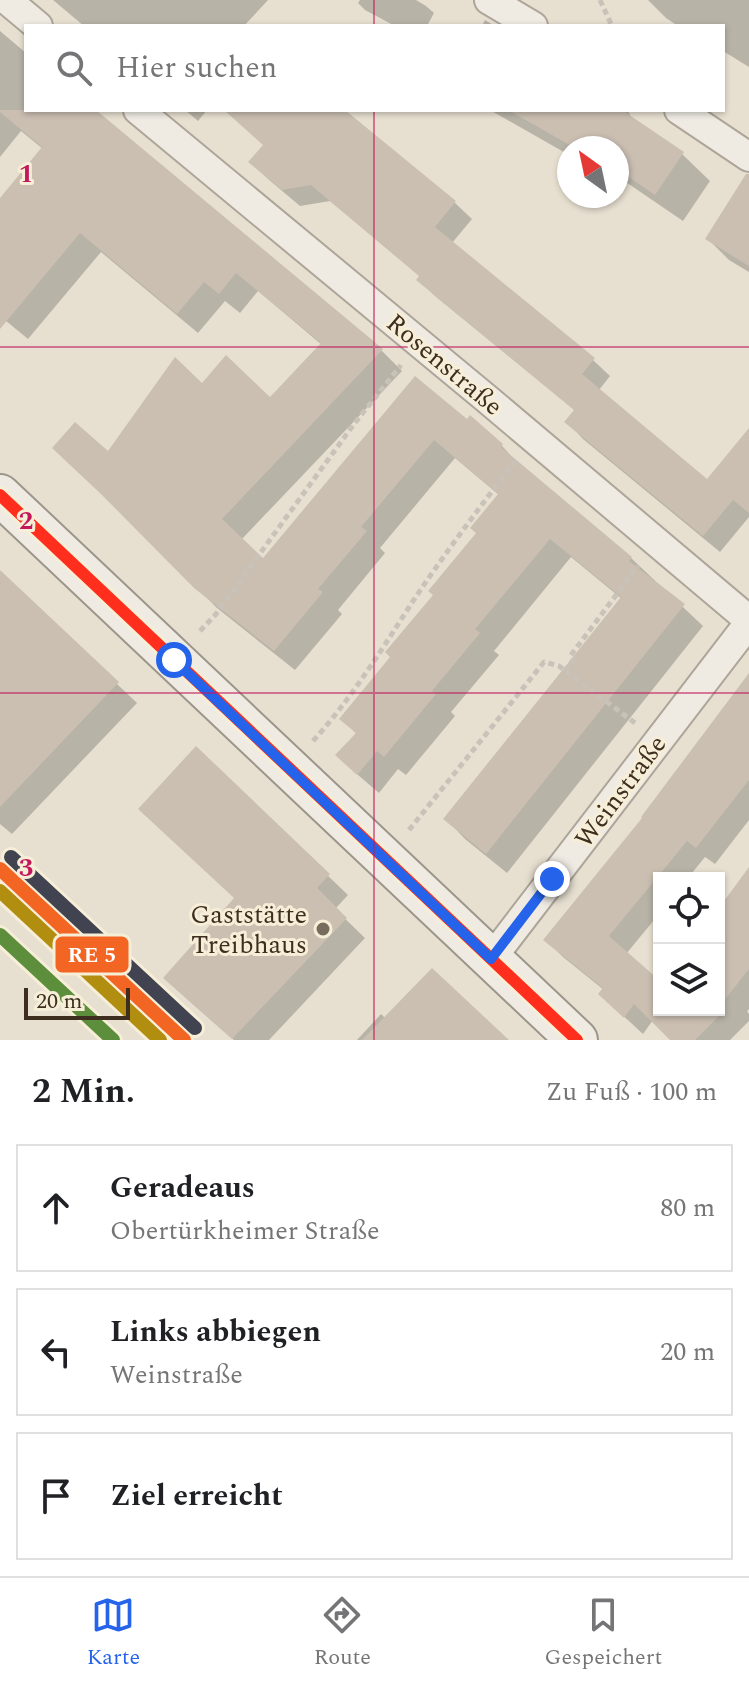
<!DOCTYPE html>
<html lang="de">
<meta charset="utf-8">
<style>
body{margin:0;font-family:Spectral,serif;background:#f6f6f6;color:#202124}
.controls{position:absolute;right:24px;bottom:24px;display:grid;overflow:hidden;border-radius:0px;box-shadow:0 2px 6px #0004}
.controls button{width:72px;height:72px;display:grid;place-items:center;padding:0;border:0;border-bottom:2px solid #e0e0e0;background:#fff;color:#202124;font:40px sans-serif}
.compass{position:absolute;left:557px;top:136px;width:72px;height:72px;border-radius:50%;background:#fff;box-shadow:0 2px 6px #0004;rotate:327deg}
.scale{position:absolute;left:24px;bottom:20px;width:106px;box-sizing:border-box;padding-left:8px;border:4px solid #3d2e20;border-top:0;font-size:22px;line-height:28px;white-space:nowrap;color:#3d2e20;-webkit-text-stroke:6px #f7eed8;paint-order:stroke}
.stop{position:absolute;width:24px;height:24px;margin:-18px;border:6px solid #2563eb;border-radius:50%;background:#fff}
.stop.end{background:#2563eb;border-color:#fff;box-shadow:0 2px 8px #0008}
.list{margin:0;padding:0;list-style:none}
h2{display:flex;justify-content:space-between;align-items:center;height:104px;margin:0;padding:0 32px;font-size:34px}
h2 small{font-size:26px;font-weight:400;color:#757577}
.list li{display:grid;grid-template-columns:52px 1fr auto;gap:24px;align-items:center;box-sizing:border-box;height:128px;margin:0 16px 16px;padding:0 16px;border:2px solid #e0e0e0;border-radius:0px}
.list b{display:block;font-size:30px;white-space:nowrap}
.list p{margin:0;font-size:26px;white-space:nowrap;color:#757577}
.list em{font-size:26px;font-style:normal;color:#757577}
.icon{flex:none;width:44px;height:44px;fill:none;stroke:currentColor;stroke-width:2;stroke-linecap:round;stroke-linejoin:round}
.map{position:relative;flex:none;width:749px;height:1040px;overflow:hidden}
.search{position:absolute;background:#fff;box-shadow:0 2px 6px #0004;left:24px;right:24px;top:24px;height:88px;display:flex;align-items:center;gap:20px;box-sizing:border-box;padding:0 28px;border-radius:0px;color:#757577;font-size:30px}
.sheet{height:536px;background:#fff}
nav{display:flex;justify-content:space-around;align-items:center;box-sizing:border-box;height:112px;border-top:2px solid #e0e0e0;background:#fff;font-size:22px;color:#757577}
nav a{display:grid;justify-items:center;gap:4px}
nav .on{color:#2563eb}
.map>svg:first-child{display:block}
</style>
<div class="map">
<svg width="749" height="1040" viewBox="0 0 749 1040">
<rect width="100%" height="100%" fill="#e7e0d1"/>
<g fill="#0003">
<path d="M 53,0 L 268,0 L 244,26 L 84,26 Z"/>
<path d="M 360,0 L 416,0 L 426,6 L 434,13 L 427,26 L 395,26 L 365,10 L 358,3 Z"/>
<path d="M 648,0 L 749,0 L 749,67 L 723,51 L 723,26 L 678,26 L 666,18 Z"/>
<path d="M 485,20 L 495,26 L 482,26 Z"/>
<path d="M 0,31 L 26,53 L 26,110 L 92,110 L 382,351 L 402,371 L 241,540 L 263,561 L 415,379 L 467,422 L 470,418 L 502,446 L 521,467 L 631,558 L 703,626 L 507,873 L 465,839 L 445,818 L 622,599 L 571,557 L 494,651 L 499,655 L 451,712 L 455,716 L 406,775 L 398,769 L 379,793 L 358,775 L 338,755 L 357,734 L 341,719 L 393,657 L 479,533 L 499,495 L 455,458 L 380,548 L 385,553 L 338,610 L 342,614 L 295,670 L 217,608 L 124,515 L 108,454 L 202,386 L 270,400 L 322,345 L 258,291 L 240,313 L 225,301 L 198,333 L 101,252 L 28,339 L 0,316 L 0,202 L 43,149 L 21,131 L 0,157 Z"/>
<path d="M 185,110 L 207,110 L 198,121 Z"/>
<path d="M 251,110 L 342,110 L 455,203 L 472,219 L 452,243 L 593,360 L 610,376 L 599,390 L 708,481 L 749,431 L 749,517 L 720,552 L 583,439 L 567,422 L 576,411 L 435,296 L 419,280 L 421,277 L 330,201 L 300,206 L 268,179 L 251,162 L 265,146 Z"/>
<path d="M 490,110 L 626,110 L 630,114 L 629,117 L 682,154 L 710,181 L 683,221 L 617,176 L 617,148 L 569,148 L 569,155 Z"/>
<path d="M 749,195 L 749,272 L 729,260 L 708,239 Z"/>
<path d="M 0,573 L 137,703 L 12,834 L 0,824 Z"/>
<path d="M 749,676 L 749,820 L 715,864 L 705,857 L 688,878 L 659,878 L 659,914 L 626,954 L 655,979 L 659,974 L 659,1010 L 719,1010 L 719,903 L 723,907 L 749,877 L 749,1009 L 747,1011 L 749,1014 L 749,1021 L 730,1040 L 673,1040 L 653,1020 L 643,1034 L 618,1011 L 604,990 L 563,957 L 545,939 L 645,818 Z"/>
<path d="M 196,749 L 348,895 L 335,909 L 365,938 L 269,1040 L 234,1040 L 185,997 L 236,899 Z"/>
<path d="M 381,1014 L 385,1018 L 506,1040 L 357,1040 Z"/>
</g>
<g fill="#cbbfb2">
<path d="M 0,110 L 96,110 L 383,349 L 222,519 L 263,558 L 415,376 L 467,419 L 470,415 L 503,444 L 501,447 L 632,557 L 629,561 L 685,604 L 486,854 L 443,819 L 621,597 L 550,539 L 475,629 L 480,633 L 432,691 L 436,694 L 384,757 L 377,751 L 357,775 L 335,755 L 356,733 L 339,719 L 390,657 L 385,652 L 433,595 L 428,591 L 476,533 L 470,528 L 498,494 L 434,440 L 361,527 L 367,531 L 318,589 L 323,592 L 274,651 L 194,588 L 102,495 L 52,448 L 75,422 L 108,451 L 175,357 L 202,383 L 226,355 L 270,397 L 321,343 L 236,273 L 219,294 L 204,282 L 177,314 L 80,233 L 0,329 L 0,198 L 42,147 L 0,112 Z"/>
<path d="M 224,110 L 345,110 L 456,201 L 435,227 L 595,358 L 582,374 L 707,479 L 749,428 L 749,513 L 733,500 L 703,536 L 564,422 L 574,410 L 416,280 L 419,276 L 311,185 L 282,190 L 248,162 L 263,145 Z"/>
<path d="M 508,110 L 622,110 L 684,152 L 655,195 L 617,169 L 617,148 L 575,148 Z"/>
<path d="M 746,174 L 749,174 L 749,266 L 705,239 Z"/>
<path d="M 0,570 L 119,682 L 0,807 Z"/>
<path d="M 749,673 L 749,780 L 696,848 L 687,841 L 609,936 L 659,980 L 659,1010 L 725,1010 L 695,1040 L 670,1040 L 634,1004 L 624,1018 L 598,994 L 603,988 L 543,940 L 642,818 L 641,817 Z"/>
<path d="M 196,746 L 330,874 L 317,888 L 347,918 L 232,1039 L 163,978 L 234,898 L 138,809 Z"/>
<path d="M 749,867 L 749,969 L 719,1007 L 719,908 Z"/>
<path d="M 432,968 L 509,1040 L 362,1040 Z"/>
</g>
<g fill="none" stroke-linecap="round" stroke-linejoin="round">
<defs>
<g id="minor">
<path d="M 7,0 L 38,26"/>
<path d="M 489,0 L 533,26"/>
<path d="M 138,110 L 487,399 L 749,620"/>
<path d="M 679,110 L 749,157"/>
<path d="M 491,959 L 749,623"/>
</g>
<path id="secondary" d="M 0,495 L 577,1040"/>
</defs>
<use href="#minor" stroke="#ada599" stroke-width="32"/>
<use href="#secondary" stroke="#9c958a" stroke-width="44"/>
<g stroke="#c8c2b9" stroke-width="5" stroke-dasharray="6 4" stroke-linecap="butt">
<path d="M 600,0 L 612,26"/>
<path d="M 200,631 L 216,614 L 354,424 L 401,365"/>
<path d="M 565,671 L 574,659 L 571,655 L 638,566"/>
<path d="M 313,741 C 352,698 382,649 413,601 C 445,553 480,507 515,461"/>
<path d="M 409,830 L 544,662 L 559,666 L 635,723"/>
</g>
<use href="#minor" stroke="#efebe3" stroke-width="28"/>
<use href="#secondary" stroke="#efebe3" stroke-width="40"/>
<defs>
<path id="bus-1" d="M 0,495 L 577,1040"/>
</defs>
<use href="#bus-1" stroke="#f7eed8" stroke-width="18"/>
<use href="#bus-1" stroke="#ff2e1d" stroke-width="12"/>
<defs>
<path id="rail-1" d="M 0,869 L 184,1040"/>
<path id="rail-2" d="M 0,891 L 160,1040"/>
<path id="rail-3" d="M 11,857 L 195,1028"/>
<path id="rail-4" d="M 0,935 L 113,1040"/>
</defs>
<use href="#rail-1" stroke="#f7eed8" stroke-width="20"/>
<use href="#rail-2" stroke="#f7eed8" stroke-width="20"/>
<use href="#rail-3" stroke="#f7eed8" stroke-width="20"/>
<use href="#rail-4" stroke="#f7eed8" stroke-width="20"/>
<use href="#rail-1" stroke="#f26522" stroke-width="14"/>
<use href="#rail-2" stroke="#b18d10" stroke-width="14"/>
<use href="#rail-3" stroke="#424351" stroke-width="14"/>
<use href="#rail-4" stroke="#5c8e3c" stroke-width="14"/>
</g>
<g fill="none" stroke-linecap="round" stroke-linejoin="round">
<path stroke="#2563eb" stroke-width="10" d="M 174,660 L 491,959 L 552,879"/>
</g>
<path fill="none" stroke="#c2185b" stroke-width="2" stroke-opacity="0.55" d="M 374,0 L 374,26M 374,110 L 374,1040M 0,347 L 749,347M 0,693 L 749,693"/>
<circle fill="#786c5e" stroke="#f7eed8" stroke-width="3" cx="323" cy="929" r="8"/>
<g text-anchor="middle" stroke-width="6" stroke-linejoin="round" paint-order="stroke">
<g font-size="26" fill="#3d2e20" stroke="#f7eed8">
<text transform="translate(445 364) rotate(40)" y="9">Rosenstraße</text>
<text transform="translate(620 791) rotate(-53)" y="9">Weinstraße</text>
</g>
<g font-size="26" fill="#3d2e20" stroke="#f7eed8" text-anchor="end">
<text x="307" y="923">Gaststätte<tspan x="307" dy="30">Treibhaus</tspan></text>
</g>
</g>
<g font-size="26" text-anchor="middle" font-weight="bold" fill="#c2185b" stroke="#f7eed8" stroke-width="6" stroke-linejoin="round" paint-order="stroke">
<text x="26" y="182">1</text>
<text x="26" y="529">2</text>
<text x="26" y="876">3</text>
</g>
<rect stroke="#f7eed8" stroke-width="3" x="54" y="935" width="76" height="39" rx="8" fill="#f26522"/>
<g font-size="22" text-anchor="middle" font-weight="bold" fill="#fff">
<text x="92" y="962">RE 5</text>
</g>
</svg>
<div class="controls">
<button><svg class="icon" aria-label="locate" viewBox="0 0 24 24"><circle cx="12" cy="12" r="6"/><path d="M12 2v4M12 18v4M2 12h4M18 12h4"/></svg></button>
<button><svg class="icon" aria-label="layers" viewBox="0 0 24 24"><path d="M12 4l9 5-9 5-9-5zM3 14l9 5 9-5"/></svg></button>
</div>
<svg class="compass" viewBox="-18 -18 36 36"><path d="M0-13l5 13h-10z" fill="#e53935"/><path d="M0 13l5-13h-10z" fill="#757577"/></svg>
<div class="scale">20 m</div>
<div class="stop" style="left:174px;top:660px"></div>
<div class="stop end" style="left:552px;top:879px"></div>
<div class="search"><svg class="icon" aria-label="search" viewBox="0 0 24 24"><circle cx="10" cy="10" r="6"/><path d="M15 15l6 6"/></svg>Hier suchen</div>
</div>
<section class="sheet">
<h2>2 Min.<small>Zu Fuß · 100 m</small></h2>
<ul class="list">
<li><svg class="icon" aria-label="ahead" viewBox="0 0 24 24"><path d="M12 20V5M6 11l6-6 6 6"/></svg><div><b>Geradeaus</b><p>Obertürkheimer Straße</p></div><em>80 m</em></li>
<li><svg class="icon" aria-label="left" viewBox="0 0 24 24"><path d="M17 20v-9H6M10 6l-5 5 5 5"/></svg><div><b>Links abbiegen</b><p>Weinstraße</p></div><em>20 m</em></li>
<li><svg class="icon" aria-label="arrive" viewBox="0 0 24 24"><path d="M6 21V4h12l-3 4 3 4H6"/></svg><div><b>Ziel erreicht</b></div></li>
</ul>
</section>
<nav>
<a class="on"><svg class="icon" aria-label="map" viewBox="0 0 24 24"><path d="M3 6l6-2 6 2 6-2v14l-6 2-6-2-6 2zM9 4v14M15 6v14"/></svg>Karte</a>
<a><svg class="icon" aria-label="directions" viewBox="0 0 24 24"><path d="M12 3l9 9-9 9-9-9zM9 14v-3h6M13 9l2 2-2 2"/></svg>Route</a>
<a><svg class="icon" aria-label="saved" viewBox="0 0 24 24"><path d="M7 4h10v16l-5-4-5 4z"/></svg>Gespeichert</a>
</nav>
